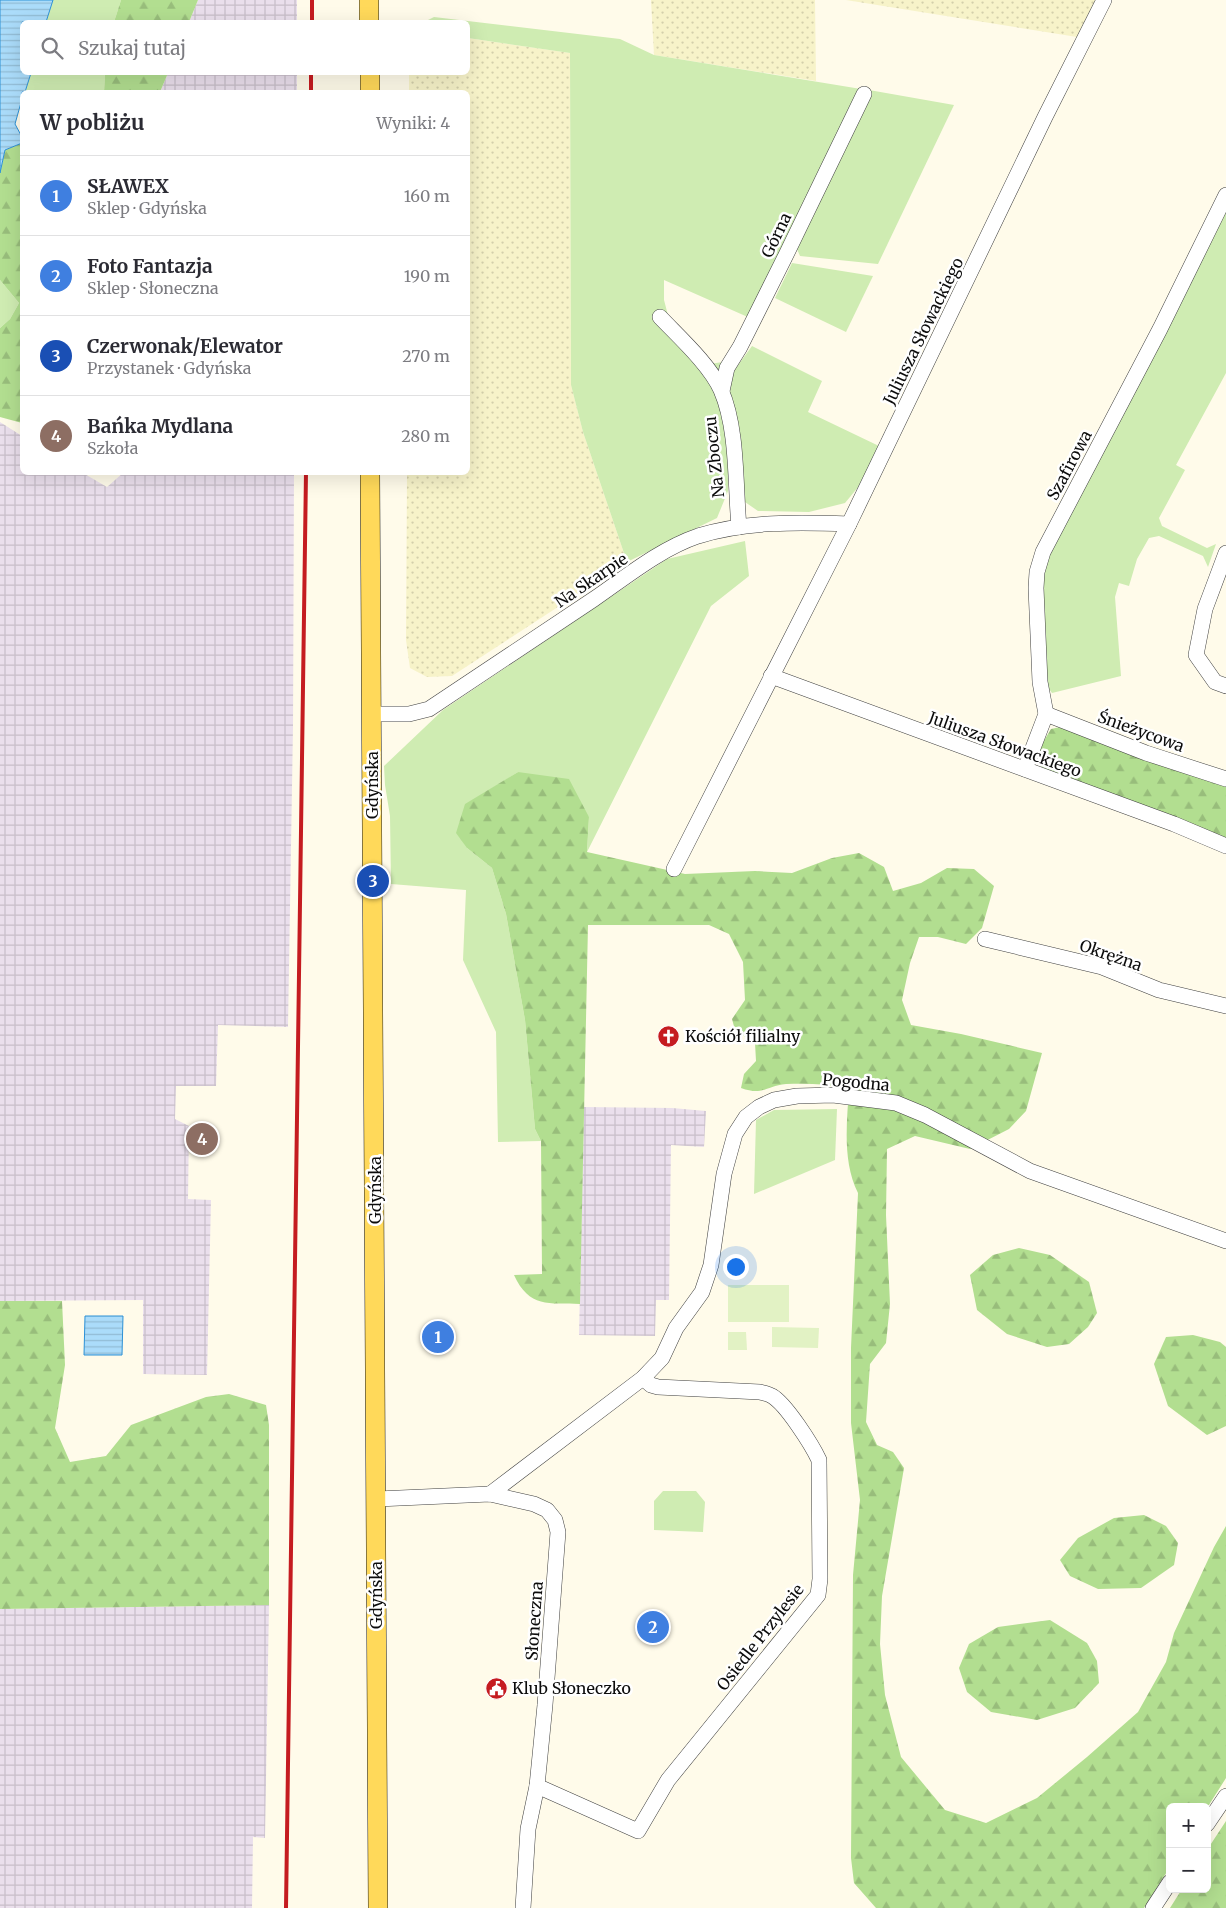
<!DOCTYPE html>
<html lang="pl">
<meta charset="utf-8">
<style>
body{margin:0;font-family:Merriweather,serif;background:#f7f7f7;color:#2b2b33}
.controls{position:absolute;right:15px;bottom:15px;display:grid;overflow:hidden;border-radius:8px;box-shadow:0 5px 20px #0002}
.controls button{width:45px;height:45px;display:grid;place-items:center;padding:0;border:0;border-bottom:1px solid #e1e1e2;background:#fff;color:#2b2b33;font:25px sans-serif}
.you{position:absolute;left:735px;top:1266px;width:18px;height:18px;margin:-12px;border:4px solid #fff;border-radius:50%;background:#1a73e8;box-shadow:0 0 0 8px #1a73e833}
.badge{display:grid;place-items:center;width:32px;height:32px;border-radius:50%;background:#111827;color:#fff;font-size:16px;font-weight:700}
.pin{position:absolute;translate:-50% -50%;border:2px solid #fff;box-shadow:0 1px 5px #0006}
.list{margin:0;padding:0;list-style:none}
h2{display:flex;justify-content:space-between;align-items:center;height:65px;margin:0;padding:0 20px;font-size:21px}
h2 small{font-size:16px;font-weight:400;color:#7c7c81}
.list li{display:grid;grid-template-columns:32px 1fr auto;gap:15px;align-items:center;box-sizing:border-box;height:80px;padding:0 20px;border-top:1px solid #e1e1e2}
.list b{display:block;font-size:19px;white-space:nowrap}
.list p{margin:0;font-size:16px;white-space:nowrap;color:#7c7c81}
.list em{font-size:16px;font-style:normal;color:#7c7c81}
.icon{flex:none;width:28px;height:28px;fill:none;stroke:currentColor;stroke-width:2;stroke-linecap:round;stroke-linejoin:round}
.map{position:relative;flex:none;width:1226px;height:1908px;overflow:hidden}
.search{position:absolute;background:#fff;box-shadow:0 5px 20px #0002;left:20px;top:20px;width:450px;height:55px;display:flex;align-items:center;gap:12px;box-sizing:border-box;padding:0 18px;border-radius:8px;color:#7c7c81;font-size:19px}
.panel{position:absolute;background:#fff;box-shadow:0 5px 20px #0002;left:20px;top:90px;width:450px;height:385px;border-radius:8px}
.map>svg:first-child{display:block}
</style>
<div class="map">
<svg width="1226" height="1908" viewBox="0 0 1226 1908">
<defs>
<pattern id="industrial-grid" width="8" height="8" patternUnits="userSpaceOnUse" patternTransform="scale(1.25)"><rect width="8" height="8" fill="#eadfec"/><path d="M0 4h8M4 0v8" fill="none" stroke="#c8bec9"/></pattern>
<pattern id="farmland-dots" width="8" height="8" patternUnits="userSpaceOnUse" patternTransform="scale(1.25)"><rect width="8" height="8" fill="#f7f3c9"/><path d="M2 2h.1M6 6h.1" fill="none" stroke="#d3cfab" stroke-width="1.8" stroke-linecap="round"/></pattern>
<pattern id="forest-firs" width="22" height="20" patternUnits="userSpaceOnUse" patternTransform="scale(1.25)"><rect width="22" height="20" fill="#b2de90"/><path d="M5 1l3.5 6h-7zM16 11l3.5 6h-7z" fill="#98bd7b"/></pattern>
<pattern id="water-rules" width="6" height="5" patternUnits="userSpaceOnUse" patternTransform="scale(1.25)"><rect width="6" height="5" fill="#abdcfa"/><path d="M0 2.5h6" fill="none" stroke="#92bcd5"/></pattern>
</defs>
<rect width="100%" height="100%" fill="#fffbea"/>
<g fill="url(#industrial-grid)">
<path d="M 198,0 L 297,0 L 297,22 L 189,22 Z"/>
<path d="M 168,73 L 297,73 L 297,92 L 160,92 Z"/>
<path d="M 0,422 L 22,436 L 22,472 L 83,473 L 107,487 L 123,473 L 294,473 L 293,727 L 288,1027 L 218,1025 L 216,1086 L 176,1086 L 175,1119 L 189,1126 L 188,1199 L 211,1200 L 207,1375 L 143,1374 L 143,1300 L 0,1301 Z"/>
<path d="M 584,1107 L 672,1108 L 706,1111 L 704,1147 L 671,1145 L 669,1300 L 656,1300 L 655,1336 L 579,1335 Z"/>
<path d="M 269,1605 L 265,1838 L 253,1837 L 252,1908 L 0,1908 L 0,1609 Z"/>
</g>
<g fill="url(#farmland-dots)">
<path d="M 651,0 L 815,0 L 816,81 L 654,55 Z"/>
<path d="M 846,0 L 1096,0 L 1077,37 Z"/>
<path d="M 468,38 L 570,53 L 571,385 L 583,432 L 627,562 L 452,676 L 427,677 L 410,668 L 406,640 L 407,473 L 468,472 L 468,92 L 409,92 L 409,73 L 468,72 Z"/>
</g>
<g fill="#cfecb2">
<path d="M 53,0 L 121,0 L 114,22 L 46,22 Z"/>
<path d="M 434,17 L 620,39 L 654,55 L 861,89 L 750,318 L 664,280 L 664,300 L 669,319 L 709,364 L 723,362 L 729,443 L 728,491 L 717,518 L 627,562 L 583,432 L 571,385 L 570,53 L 468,38 L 468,22 L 426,21 Z"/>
<path d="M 31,73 L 105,73 L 104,92 L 25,92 Z"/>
<path d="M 869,90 L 954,105 L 878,264 L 800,256 L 796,247 Z"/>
<path d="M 1226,210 L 1226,373 L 1176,465 L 1185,470 L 1159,518 L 1162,526 L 1207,548 L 1216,544 L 1208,567 L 1203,556 L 1159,536 L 1149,538 L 1137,559 L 1129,586 L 1119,583 L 1115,597 L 1121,676 L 1052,693 L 1046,685 L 1043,576 L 1048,556 Z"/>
<path d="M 792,263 L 873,276 L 846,332 L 775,298 Z"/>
<path d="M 0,280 L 19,303 L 10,319 L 0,328 Z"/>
<path d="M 752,346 L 822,381 L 808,412 L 879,446 L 864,480 L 845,503 L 809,512 L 758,511 L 745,502 L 729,399 L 733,372 Z"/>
<path d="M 745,541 L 749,576 L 711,606 L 587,852 L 589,817 L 518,772 L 465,805 L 467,848 L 492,868 L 506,914 L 525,1020 L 535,1129 L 541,1141 L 498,1142 L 496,1032 L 463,960 L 466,890 L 391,884 L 390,816 L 385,785 L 384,766 L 443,710 L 667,559 Z"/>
<path d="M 837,1109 L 835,1160 L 754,1194 L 756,1120 L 774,1110 Z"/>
<path d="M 663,1491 L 696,1491 L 705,1502 L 703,1532 L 654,1530 L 654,1501 Z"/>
</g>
<g fill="url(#forest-firs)">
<path d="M 121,0 L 198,0 L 189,22 L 114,22 Z"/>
<path d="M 105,73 L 105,72 L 168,73 L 160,92 L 104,92 Z"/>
<path d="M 22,143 L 22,423 L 0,417 L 0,328 L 10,319 L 19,303 L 0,280 L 0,173 L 5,150 Z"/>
<path d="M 1065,726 L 1226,785 L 1226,841 L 1041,767 L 1039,749 L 1051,729 Z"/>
<path d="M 518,772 L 569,779 L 589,817 L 587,852 L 685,874 L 755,871 L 792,873 L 832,858 L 859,853 L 884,867 L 893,891 L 921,883 L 947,868 L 974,869 L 994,886 L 982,928 L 966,944 L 938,937 L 919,937 L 910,963 L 902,1000 L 911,1025 L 961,1034 L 1042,1053 L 1026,1111 L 1009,1129 L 970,1149 L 915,1136 L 887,1149 L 886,1215 L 890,1304 L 886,1343 L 870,1364 L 866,1422 L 877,1445 L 893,1452 L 904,1468 L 882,1596 L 880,1644 L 885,1695 L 901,1757 L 945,1810 L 986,1823 L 1037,1798 L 1087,1757 L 1138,1712 L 1166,1662 L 1174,1633 L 1214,1547 L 1226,1526 L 1226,1778 L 1207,1808 L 1170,1807 L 1170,1867 L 1144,1908 L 876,1908 L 854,1883 L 851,1858 L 853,1575 L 860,1500 L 851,1423 L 851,1348 L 858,1193 C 842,1161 847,1122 849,1088 C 828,1084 807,1083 786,1084 C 766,1086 763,1096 741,1088 L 744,1074 L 756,1061 L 755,1043 L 735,1030 L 732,1019 L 745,1000 L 743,962 L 729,934 L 709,925 L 588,925 L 580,1304 C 549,1303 529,1308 514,1275 L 542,1274 L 541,1141 L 535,1129 L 525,1020 L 506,914 L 492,868 L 467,848 L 456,833 L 465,804 Z"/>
<path d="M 1019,1248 L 1050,1255 L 1089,1282 L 1097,1313 L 1088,1327 L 1069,1344 L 1047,1347 L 1007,1334 L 977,1310 L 970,1275 L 993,1255 Z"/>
<path d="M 0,1301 L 62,1301 L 65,1365 L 55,1428 L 70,1462 L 106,1456 L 131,1425 L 206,1397 L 229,1394 L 266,1405 L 269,1425 L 269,1605 L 0,1609 Z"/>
<path d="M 1193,1335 L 1220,1342 L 1226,1347 L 1226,1426 L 1207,1435 L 1168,1406 L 1154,1364 L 1166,1337 Z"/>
<path d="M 1144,1515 L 1166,1526 L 1178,1543 L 1174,1565 L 1141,1588 L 1098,1589 L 1070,1576 L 1060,1560 L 1078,1538 L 1114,1518 Z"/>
<path d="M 1050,1620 L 1087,1643 L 1097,1661 L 1099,1683 L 1075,1708 L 1037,1720 L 991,1712 L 967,1692 L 959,1668 L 969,1644 L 998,1627 Z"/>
<path d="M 1226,1821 L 1226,1908 L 1170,1908 L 1182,1889 L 1207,1889 L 1207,1850 Z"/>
</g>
<g fill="#e2f2c4">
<rect x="728" y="1285" width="61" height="37"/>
<path d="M 772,1327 L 819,1328 L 818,1348 L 772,1347 Z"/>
<path d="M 728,1332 L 746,1332 L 747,1350 L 728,1350 Z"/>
</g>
<g fill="url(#water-rules)" stroke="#2d91d6">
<path d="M 0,0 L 53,0 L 46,22 L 22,22 L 22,72 L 31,73 L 25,92 L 22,92 L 22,99 L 15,124 L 22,137 L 22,143 L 5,150 L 0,173 Z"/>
<path d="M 85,1316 L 123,1316 L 122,1355 L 84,1355 Z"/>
</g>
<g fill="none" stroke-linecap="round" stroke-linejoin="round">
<defs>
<g id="minor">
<path d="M 660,317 C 679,337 710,365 721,390 C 738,429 735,484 739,527"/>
<path d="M 722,391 L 727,368 L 740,347 L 785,257 L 864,94"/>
<path d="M 1226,553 L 1205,609 L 1196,655 L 1215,682 L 1226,686"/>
<path d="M 771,676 L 1174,824 L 1226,846"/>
<path d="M 372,714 L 409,714 L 429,709 C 484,672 539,636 594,599 C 626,577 660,549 698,536 C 746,521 799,522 849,524"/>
<path d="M 1046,714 L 1146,753 L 1226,779"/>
<path d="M 1025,769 L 1046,714 L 1040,682 L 1036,588 L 1037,572 L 1043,552 L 1160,329 L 1226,195"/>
<path d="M 674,869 L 849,524 L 1045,117 L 1104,0"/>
<path d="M 985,939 L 1102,967 L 1159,990 L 1226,1006"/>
<path d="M 490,1494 L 643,1378 L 662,1358 L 676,1328 L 702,1292 L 711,1265 L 724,1174 L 735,1134 L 746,1117 L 759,1107 L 774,1100 L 797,1096 L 833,1095 L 896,1103 L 925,1115 L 1030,1171 L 1226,1241"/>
<path d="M 377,1499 L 490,1494 L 534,1504 L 547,1510 L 555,1520 L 558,1532 L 545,1705 L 537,1786 L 528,1829 L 523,1908"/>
<path d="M 537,1786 L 638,1831 L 668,1780 L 818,1595 L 820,1579 L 819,1460 C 812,1445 786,1404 772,1396 C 769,1394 764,1393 760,1392 L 658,1387 L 651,1385 L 643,1378"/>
<path d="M 1207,1824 L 1226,1796"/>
<path d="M 1153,1908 L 1170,1882"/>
</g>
<g id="major">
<path d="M 369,0 L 369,22"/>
<path d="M 370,72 L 370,92"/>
<path d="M 370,472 L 378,1908"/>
</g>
</defs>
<use href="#minor" stroke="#3f3f3f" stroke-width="16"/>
<use href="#major" stroke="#1d1d1d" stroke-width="20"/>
<use href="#minor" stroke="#fff" stroke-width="15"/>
<use href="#major" stroke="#ffd95a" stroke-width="19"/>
<g stroke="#c51b20" stroke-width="4">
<path d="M 312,22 L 312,0"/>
<path d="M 311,92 L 311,72"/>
<path d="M 286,1908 L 306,472"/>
</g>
</g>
<defs>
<symbol id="church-disc" viewBox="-11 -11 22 22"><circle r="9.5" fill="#c51b20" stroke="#fff"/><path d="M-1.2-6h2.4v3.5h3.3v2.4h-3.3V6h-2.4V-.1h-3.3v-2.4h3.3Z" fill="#fff"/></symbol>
<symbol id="civic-disc" viewBox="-11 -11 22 22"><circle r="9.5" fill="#c51b20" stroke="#fff"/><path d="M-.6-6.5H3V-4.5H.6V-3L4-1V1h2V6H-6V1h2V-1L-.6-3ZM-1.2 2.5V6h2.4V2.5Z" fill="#fff"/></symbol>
</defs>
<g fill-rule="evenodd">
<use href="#church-disc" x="656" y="1024" width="25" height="25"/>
<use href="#civic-disc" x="484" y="1676" width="25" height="25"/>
</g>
<g text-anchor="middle" stroke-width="5" stroke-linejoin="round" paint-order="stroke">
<g font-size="16" fill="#0c0c0c" stroke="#fff">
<text transform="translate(776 235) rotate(-64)" y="6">Górna</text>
<text transform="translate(923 331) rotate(-64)" y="6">Juliusza Słowackiego</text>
<text transform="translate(714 457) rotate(-96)" y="6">Na Zboczu</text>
<text transform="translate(1069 465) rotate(-62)" y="6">Szafirowa</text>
<text transform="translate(591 580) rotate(-34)" y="6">Na Skarpie</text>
<text transform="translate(1141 731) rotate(20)" y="6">Śnieżycowa</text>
<text transform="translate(1005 744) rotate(20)" y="6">Juliusza Słowackiego</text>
<text transform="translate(372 785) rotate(-90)" y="6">Gdyńska</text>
<text transform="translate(1111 955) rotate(19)" y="6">Okrężna</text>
<text transform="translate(856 1082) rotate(5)" y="6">Pogodna</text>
<text transform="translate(375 1190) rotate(-90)" y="6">Gdyńska</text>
<text transform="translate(376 1595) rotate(-90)" y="6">Gdyńska</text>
<text transform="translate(534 1621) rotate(-86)" y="6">Słoneczna</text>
<text transform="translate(760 1637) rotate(-52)" y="6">Osiedle Przylesie</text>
</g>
<g font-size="16" fill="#0c0c0c" stroke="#fff" text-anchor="start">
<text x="685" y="1042">Kościół filialny</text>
<text x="512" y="1694">Klub Słoneczko</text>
</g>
</g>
</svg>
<div class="controls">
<button>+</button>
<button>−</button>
</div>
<div class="you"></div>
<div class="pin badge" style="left:438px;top:1337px;background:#3f7fe0">1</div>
<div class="pin badge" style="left:653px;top:1627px;background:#3f7fe0">2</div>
<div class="pin badge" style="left:373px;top:881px;background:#1a4fb4">3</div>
<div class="pin badge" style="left:202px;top:1139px;background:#8d6e63">4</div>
<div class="search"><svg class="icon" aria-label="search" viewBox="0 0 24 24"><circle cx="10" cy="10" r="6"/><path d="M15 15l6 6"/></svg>Szukaj tutaj</div>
<section class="panel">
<h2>W pobliżu<small>Wyniki: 4</small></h2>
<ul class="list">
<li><span class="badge" style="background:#3f7fe0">1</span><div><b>SŁAWEX</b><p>Sklep · Gdyńska</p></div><em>160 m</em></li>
<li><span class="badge" style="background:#3f7fe0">2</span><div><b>Foto Fantazja</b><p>Sklep · Słoneczna</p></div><em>190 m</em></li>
<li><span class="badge" style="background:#1a4fb4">3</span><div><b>Czerwonak/Elewator</b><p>Przystanek · Gdyńska</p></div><em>270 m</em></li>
<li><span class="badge" style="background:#8d6e63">4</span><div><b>Bańka Mydlana</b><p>Szkoła</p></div><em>280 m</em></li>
</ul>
</section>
</div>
